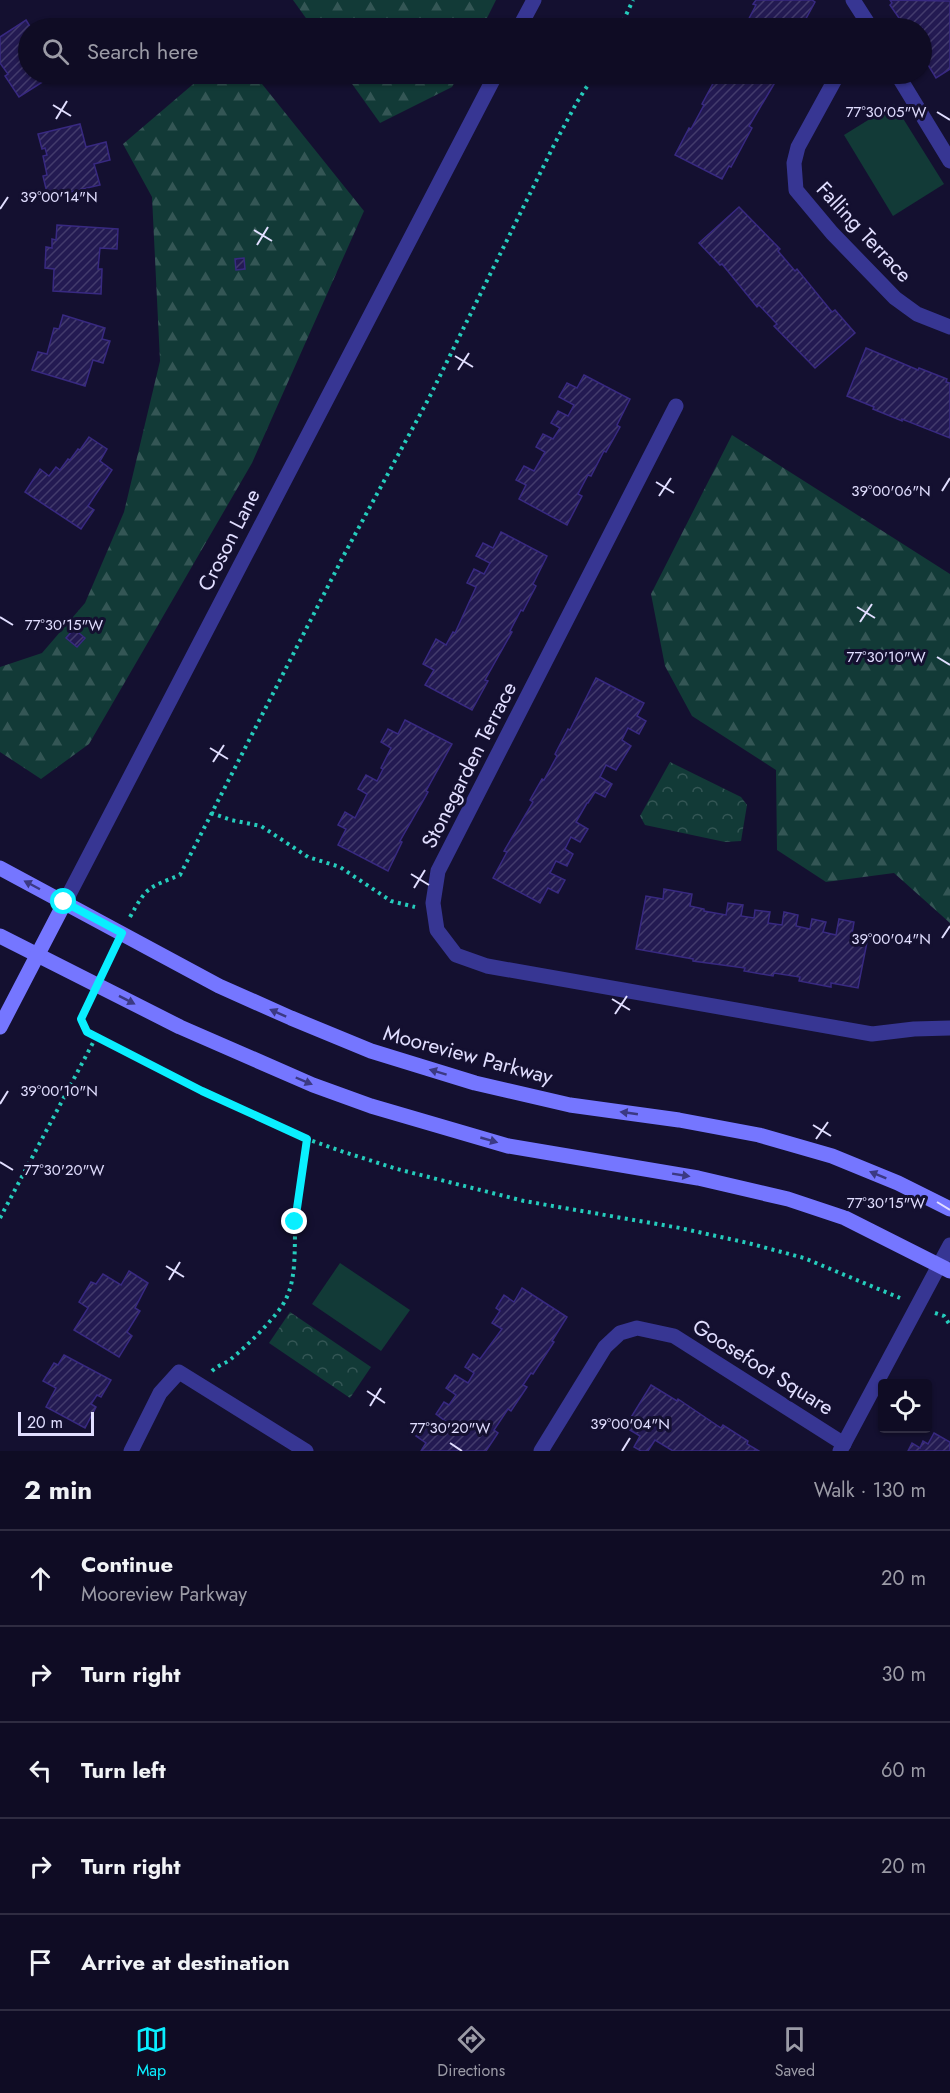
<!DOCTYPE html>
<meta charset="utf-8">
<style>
body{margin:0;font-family:Jost,sans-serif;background:#18152c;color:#f1f3f6}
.controls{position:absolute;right:18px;bottom:18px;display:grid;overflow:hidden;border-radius:6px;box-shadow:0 2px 4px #0004}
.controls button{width:54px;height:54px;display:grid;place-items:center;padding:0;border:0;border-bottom:2px solid #2f2c41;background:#0f0c24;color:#f1f3f6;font:30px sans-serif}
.scale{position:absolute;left:18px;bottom:15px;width:76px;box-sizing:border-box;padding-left:6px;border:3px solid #e1deff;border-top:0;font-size:16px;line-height:21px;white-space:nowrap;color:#e1deff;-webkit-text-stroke:4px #141030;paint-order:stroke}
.stop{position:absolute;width:18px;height:18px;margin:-14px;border:4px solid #0aefff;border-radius:50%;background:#fff}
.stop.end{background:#0aefff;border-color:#fff;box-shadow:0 2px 6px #0008}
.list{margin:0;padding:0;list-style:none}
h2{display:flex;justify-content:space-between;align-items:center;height:78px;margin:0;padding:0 24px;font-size:26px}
h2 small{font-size:20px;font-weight:400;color:#9b9ba6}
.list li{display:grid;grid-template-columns:39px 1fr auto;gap:18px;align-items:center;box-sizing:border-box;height:96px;padding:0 24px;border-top:2px solid #2f2c41}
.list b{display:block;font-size:22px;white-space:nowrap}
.list p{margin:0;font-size:20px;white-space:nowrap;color:#9b9ba6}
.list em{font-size:20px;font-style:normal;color:#9b9ba6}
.icon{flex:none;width:33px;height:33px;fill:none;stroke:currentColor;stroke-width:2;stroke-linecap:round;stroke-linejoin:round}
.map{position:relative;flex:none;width:950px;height:1451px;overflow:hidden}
.search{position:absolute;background:#0f0c24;box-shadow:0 2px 4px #0004;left:18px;right:18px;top:18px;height:66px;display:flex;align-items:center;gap:15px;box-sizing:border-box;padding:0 21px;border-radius:33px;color:#9b9ba6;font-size:22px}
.sheet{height:558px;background:#0f0c24}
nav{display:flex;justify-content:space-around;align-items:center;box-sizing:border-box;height:84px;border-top:2px solid #2f2c41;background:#0f0c24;font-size:16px;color:#9b9ba6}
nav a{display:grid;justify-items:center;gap:3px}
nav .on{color:#0aefff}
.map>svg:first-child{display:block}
</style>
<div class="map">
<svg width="950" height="1451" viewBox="0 0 950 1451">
<defs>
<pattern id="forest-firs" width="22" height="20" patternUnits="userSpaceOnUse" patternTransform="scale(1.5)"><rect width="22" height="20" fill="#123a37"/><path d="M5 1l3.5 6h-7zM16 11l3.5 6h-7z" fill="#345655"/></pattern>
<pattern id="park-crowns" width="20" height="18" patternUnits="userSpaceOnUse" patternTransform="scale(1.5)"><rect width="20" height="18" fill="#123a37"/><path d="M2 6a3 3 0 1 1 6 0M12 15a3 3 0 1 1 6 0" fill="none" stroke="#345655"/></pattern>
<pattern id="building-hatch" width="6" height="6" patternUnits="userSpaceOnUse" patternTransform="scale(1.5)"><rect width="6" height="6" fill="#231a52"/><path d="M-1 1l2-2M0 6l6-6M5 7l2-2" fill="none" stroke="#433b6c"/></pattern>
</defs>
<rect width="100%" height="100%" fill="#141030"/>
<g fill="url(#forest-firs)">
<path d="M 293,0 L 496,0 L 482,28 L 313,28 Z"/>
<path d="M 205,74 L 254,74 L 364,211 L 252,463 L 89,744 L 41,779 L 0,752 L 0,667 L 42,653 L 85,603 L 124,512 L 160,361 L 152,197 L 123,144 Z"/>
<path d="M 345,74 L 459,74 L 452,87 L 380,123 Z"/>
<path d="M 732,435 L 950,574 L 950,923 L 894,873 L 826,882 L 777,850 L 776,770 L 692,716 L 665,666 L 651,594 Z"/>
</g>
<g fill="url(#park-crowns)">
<path d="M 670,762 L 741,797 L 747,805 L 741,841 L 725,842 L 645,825 L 640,816 Z"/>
<path d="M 290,1312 L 371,1367 L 350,1398 L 269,1343 Z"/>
</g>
<g fill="#123a37">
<path d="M 894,104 L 944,184 L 893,216 L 844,135 Z"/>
<path d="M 340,1263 L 410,1310 L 381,1351 L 312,1304 Z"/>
</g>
<g fill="url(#building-hatch)" stroke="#382981" stroke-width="1.5">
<path d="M 756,0 L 812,0 L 815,2 L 802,26 L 803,28 L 740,28 L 744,28 L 756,5 L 753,4 Z"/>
<path d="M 890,0 L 950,1 L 950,69 L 936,78 L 922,55 L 922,28 L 906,28 L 890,5 L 892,3 Z"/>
<path d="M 26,20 L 31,28 L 28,28 L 28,74 L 55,74 L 19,97 L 5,76 L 8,74 L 0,63 L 0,37 Z"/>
<path d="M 720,74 L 777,74 L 775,77 L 777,79 L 749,126 L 752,128 L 731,167 L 729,166 L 722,179 L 675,155 L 689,128 L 691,129 L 704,105 L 702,104 L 716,78 L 717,79 Z"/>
<path d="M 80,124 L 86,147 L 106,142 L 110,160 L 94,164 L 100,185 L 48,197 L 43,176 L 47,175 L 43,156 L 47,155 L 45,148 L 42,149 L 38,134 Z"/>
<path d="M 739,207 L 780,249 L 778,251 L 795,271 L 797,269 L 832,312 L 835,310 L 855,333 L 815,368 L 774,326 L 777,324 L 759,305 L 757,307 L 722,264 L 720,265 L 699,243 Z"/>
<path d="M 57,225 L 118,229 L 117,249 L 100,248 L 98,269 L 102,269 L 101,294 L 53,291 L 54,269 L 45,268 L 46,247 L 52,248 L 52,239 L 56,240 Z"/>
<path d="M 244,258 L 245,269 L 236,270 L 235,259 Z"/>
<path d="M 63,315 L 105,328 L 102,339 L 110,341 L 103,363 L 93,360 L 85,386 L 32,370 L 38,352 L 47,354 L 54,328 L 59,329 Z"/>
<path d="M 866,348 L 918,370 L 919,368 L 947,379 L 946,382 L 950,383 L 950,438 L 902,419 L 902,421 L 873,409 L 874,407 L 847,396 Z"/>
<path d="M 584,375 L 630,399 L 617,425 L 620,427 L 606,452 L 604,451 L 591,476 L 588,475 L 578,494 L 582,496 L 567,525 L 519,499 L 526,485 L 516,480 L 524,466 L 534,471 L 545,452 L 536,447 L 543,434 L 553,439 L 560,428 L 551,423 L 558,411 L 568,416 L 574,405 L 559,397 L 567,383 L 577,388 Z"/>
<path d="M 89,437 L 107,449 L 100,461 L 112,470 L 88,506 L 94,510 L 81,529 L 25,492 L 40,469 L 49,476 L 56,467 L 60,470 L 68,459 L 70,460 L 78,449 L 80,450 Z"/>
<path d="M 501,532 L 547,556 L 533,584 L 536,586 L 523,611 L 521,610 L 510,631 L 512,632 L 485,680 L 488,681 L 472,710 L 425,685 L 434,670 L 423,664 L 436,639 L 446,645 L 453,632 L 455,633 L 476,587 L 467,583 L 474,569 L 484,574 L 490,563 L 476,556 L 483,543 L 493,548 Z"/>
<path d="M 74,629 L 85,638 L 77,647 L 66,638 Z"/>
<path d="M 596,678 L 644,703 L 637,716 L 646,721 L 639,734 L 628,728 L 622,740 L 631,746 L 616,770 L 606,765 L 600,777 L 612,784 L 605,797 L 595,792 L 588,803 L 587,803 L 576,822 L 588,829 L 580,842 L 571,837 L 565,849 L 573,854 L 567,866 L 556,861 L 550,873 L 565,880 L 558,893 L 548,888 L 540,903 L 493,878 L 507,852 L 504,851 L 533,802 L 530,800 L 542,779 L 544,780 L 557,756 L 555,754 L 568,729 L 570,730 Z"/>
<path d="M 405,720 L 452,744 L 426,791 L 428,792 L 400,841 L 402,842 L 388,871 L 338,845 L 346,829 L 338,825 L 345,812 L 355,818 L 367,794 L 358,789 L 366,775 L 377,781 L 383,769 L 381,768 L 391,748 L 381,742 L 388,729 L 398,734 Z"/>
<path d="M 664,889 L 692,894 L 690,906 L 704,909 L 704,911 L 726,915 L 728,903 L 743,905 L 741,916 L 754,918 L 755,910 L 770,912 L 768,923 L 782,925 L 784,912 L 798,915 L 796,926 L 810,929 L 812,919 L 826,922 L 823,932 L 836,935 L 839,919 L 854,922 L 852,934 L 868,937 L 858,988 L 831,983 L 831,987 L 799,981 L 800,977 L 774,973 L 773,976 L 744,971 L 745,968 L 693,961 L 693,959 L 636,949 L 646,896 L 663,899 Z"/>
<path d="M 129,1271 L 148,1283 L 135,1308 L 140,1311 L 127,1332 L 132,1336 L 119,1357 L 74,1330 L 88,1308 L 79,1302 L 91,1282 L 96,1284 L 103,1274 L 121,1285 Z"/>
<path d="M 522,1288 L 567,1317 L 552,1341 L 554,1342 L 533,1374 L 531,1373 L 523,1385 L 527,1387 L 511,1411 L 508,1409 L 494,1430 L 498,1433 L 486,1451 L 421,1451 L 426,1443 L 416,1436 L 425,1423 L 438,1432 L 445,1421 L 436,1414 L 444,1402 L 449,1405 L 456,1395 L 446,1388 L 455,1375 L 468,1383 L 474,1373 L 465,1367 L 473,1354 L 480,1359 L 502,1329 L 492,1323 L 500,1311 L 496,1308 L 504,1295 L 514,1302 Z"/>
<path d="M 64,1355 L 111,1380 L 101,1397 L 97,1395 L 91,1404 L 96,1407 L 85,1428 L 46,1407 L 56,1388 L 43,1381 L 54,1363 L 58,1365 Z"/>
<path d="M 651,1385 L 677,1401 L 678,1399 L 721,1428 L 723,1425 L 748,1441 L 747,1444 L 759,1451 L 673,1451 L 655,1440 L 648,1451 L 641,1451 L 634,1447 L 640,1436 L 625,1427 Z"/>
<path d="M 934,1433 L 950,1442 L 950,1451 L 908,1451 L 912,1443 L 920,1448 L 923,1441 L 928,1444 Z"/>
</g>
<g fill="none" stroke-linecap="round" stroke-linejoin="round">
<g stroke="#25ccbc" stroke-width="4" stroke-dasharray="3 4.5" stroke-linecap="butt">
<path d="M 620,28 L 633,0"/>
<path d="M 211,813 L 231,820 L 261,826 L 308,857 L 340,867 L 391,901 L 415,907"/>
<path d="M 130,917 C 147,886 148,888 180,875 L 345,553 L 429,398 L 555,143 L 577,102 L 595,74"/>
<path d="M 104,968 L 113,950"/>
<path d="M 96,1037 L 202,1091 L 307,1139 L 344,1152 L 397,1169 L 524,1201 L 680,1228 L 748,1243 L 804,1258 L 900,1298"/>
<path d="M 0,1218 L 96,1037 L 87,1032 L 81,1019 L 88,1002"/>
<path d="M 935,1313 L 944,1316 L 950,1325"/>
<path d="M 212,1371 C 218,1365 225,1364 231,1359 C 247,1346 271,1322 282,1306 C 299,1280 293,1245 296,1216 C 298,1190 302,1165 307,1139"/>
</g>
<g stroke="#373693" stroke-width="15">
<path d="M 853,0 L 871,28"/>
<path d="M 838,74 L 798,147 L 794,163 L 796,190 L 832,233 L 895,298 L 917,314 L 950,327"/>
<path d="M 897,74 L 950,161"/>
<path d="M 676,406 L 438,871 L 433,903 L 437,930 L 456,955 L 487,966 L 872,1034 L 914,1029 L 950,1028"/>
<path d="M 131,1451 L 160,1393 L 179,1372 L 306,1451"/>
<path d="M 541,1451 L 605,1347 L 620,1333 L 637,1328 L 674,1336 L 844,1444"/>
<path d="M 840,1451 L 950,1245"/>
</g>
<g stroke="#373693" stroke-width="15">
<path d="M 519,28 L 534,0"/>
<path d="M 65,902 L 496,74"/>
</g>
<g stroke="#7576ff" stroke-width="15">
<path d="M 0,868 L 219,986 L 291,1018 L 371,1051 L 475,1083 L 570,1105 L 679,1120 L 759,1135 L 832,1156 L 898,1183 L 950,1209"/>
<path d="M 0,936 L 180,1027 L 313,1085 L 371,1106 L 508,1146 L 698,1178 L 788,1199 L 845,1218 L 950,1271"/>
<path d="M 0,1027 L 65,902"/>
</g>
</g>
<defs><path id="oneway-solid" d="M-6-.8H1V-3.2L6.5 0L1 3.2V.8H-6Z" transform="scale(1.5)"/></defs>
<g fill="#3b3983">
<use href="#oneway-solid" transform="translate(32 885) rotate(-152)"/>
<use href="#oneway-solid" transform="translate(127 1000) rotate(27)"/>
<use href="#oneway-solid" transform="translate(278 1013) rotate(-156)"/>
<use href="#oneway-solid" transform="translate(438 1072) rotate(-163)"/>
<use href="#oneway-solid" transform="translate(304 1081) rotate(23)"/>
<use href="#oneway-solid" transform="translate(629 1113) rotate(-172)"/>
<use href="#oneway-solid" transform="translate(489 1140) rotate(16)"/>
<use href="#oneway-solid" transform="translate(681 1175) rotate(9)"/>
<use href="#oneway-solid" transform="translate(878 1175) rotate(-158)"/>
</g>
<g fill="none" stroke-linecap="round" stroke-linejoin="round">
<path stroke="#0aefff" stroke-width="8" d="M 64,902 L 122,933 L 81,1019 L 87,1032 L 202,1091 L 307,1139 L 295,1222"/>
</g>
<path fill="none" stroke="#e1deff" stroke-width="2" d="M 53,105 L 71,116M 937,112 L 950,120M 56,119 L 67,101M 0,209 L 8,197M 254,230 L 272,241M 257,245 L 268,227M 455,356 L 473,367M 458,370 L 469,353M 656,482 L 674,493M 942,491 L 950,478M 659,496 L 671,478M 857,607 L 875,618M 0,617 L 13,625M 860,622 L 872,604M 937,657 L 950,665M 210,748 L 228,759M 213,762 L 224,745M 411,874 L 429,885M 414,888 L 425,870M 942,938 L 950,926M 612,999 L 630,1010M 615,1014 L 627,996M 0,1104 L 8,1091M 813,1125 L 831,1136M 816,1139 L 828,1122M 0,1162 L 13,1170M 937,1202 L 950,1210M 166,1266 L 184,1277M 169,1280 L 180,1262M 367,1391 L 385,1403M 370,1406 L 381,1388M 450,1443 L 462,1451M 622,1451 L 630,1438"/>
<g text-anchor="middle" stroke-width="6" stroke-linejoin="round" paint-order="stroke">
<g font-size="21" fill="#e1deff" stroke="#141030">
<text transform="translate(864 232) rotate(47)" y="7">Falling Terrace</text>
<text transform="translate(229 540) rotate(-63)" y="7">Croson Lane</text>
<text transform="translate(469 765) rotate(-63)" y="7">Stonegarden Terrace</text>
<text transform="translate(468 1055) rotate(15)" y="7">Mooreview Parkway</text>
<text transform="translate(763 1367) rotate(32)" y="7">Goosefoot Square</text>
</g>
</g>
<g font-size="15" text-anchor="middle" fill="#e1deff" stroke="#141030" stroke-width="6" stroke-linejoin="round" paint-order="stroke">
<text x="886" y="117">77°30'05"W</text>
<text x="59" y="202">39°00'14"N</text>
<text x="891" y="496">39°00'06"N</text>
<text x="64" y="630">77°30'15"W</text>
<text x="886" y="662">77°30'10"W</text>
<text x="891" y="944">39°00'04"N</text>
<text x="59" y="1096">39°00'10"N</text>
<text x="64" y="1175">77°30'20"W</text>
<text x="886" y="1208">77°30'15"W</text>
<text x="630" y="1429">39°00'04"N</text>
<text x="450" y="1433">77°30'20"W</text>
</g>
</svg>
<div class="controls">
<button><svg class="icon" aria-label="locate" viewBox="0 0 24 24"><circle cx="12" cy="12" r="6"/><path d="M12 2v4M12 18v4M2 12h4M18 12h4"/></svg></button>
</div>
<div class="scale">20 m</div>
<div class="stop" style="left:64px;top:902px"></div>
<div class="stop end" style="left:295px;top:1222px"></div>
<div class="search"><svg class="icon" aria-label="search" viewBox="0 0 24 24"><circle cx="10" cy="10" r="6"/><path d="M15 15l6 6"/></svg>Search here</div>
</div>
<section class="sheet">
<h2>2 min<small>Walk · 130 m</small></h2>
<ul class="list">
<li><svg class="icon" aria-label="ahead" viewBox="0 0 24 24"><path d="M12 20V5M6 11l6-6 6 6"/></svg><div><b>Continue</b><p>Mooreview Parkway</p></div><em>20 m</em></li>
<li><svg class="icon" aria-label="right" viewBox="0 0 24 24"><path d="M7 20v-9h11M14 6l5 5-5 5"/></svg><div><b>Turn right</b></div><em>30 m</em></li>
<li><svg class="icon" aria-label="left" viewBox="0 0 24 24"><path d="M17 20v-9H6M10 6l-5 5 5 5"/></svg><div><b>Turn left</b></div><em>60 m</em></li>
<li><svg class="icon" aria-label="right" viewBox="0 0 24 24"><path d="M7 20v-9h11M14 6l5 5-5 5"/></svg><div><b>Turn right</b></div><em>20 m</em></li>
<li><svg class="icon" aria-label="arrive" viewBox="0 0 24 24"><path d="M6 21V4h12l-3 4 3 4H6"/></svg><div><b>Arrive at destination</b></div></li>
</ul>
</section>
<nav>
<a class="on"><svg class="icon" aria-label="map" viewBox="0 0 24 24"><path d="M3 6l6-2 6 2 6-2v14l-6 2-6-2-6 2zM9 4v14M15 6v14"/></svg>Map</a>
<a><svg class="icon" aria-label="directions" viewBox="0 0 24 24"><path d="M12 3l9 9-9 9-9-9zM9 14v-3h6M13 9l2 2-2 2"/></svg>Directions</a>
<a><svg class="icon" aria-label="saved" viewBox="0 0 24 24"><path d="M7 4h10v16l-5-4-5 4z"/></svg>Saved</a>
</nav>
